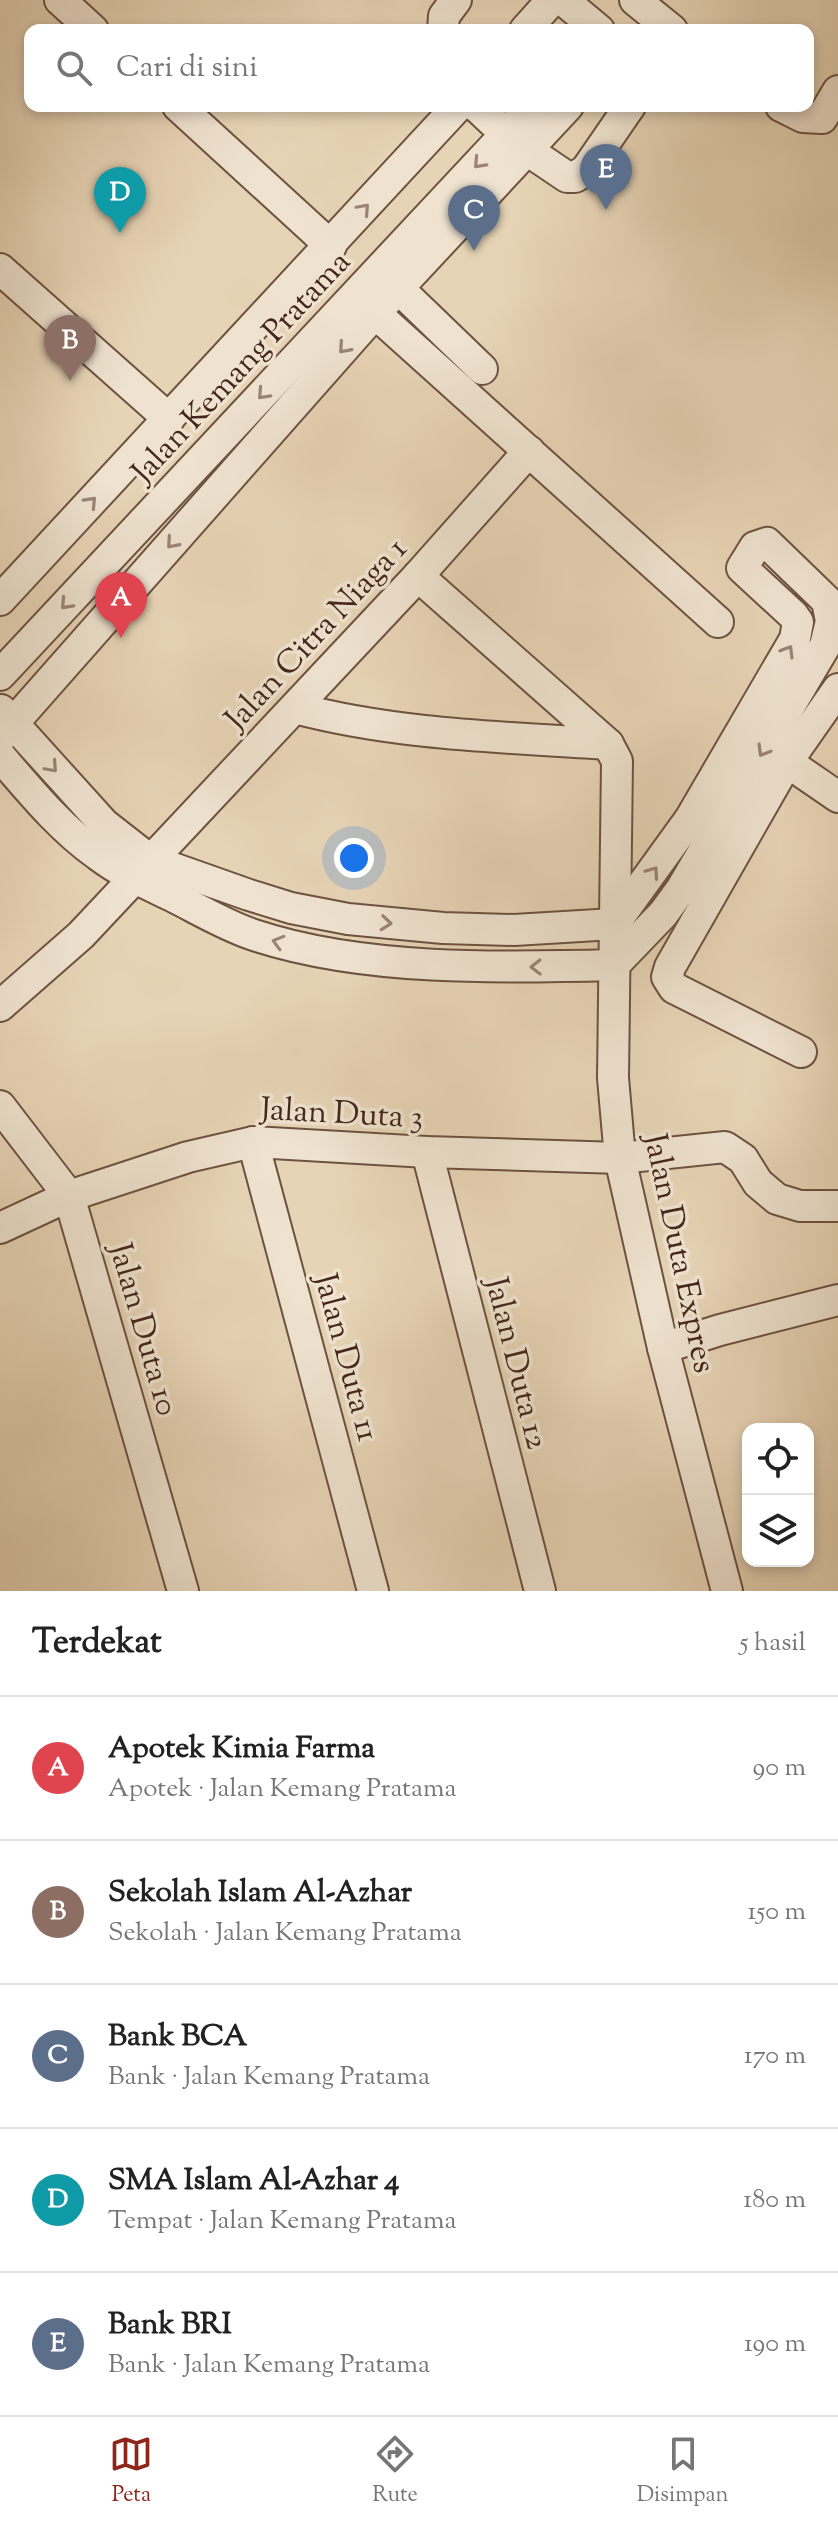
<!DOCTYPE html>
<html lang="id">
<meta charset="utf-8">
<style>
body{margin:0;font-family:"Sorts Mill Goudy",serif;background:#f2f2f2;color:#222}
.controls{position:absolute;right:24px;bottom:24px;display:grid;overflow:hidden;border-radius:16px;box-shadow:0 4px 12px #0003}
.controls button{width:72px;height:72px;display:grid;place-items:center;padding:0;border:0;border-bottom:2px solid #e0e0e0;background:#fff;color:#222;font:40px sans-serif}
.you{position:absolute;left:354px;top:858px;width:28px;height:28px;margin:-20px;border:6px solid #fff;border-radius:50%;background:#1a73e8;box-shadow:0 0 0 12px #1a73e833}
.badge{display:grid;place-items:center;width:52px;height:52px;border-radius:50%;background:#8f2418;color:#fff;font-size:26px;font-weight:700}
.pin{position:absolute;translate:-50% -66px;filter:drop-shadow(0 2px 4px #0008)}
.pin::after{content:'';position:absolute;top:42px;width:28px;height:24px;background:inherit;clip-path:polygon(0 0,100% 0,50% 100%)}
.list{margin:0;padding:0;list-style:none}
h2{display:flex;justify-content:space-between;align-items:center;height:104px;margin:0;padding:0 32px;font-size:34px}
h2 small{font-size:26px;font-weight:400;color:#767676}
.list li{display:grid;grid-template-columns:52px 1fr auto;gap:24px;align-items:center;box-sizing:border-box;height:144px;padding:0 32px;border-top:2px solid #e0e0e0}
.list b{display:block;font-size:30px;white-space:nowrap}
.list p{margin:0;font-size:26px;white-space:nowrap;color:#767676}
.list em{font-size:26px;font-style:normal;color:#767676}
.icon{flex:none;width:44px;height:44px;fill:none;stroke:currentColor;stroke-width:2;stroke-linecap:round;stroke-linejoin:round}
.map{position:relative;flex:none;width:838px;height:1591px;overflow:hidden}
.search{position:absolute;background:#fff;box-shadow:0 4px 12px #0003;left:24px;right:24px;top:24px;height:88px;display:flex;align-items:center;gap:20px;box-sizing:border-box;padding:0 28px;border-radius:16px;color:#767676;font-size:30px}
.sheet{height:824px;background:#fff}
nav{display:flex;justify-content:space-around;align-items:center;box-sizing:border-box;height:112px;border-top:2px solid #e0e0e0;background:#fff;font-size:22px;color:#767676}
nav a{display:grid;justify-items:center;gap:4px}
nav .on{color:#8f2418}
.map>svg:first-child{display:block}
</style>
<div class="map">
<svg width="838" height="1591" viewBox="0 0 838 1591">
<rect width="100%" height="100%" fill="#e7d4b6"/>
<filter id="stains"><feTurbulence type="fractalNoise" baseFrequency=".0025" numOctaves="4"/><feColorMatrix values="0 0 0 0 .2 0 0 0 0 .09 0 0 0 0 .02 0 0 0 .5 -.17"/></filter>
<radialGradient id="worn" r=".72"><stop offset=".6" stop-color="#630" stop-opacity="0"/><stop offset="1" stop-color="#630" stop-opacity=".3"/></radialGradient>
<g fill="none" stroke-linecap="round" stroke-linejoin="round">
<defs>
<g id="minor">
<path d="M 60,0 L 93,30"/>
<path d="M 563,0 L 599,30"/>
<path d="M 635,0 L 672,30"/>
<path d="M 443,30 L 444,16 L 456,0"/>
<path d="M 525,30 L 552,0"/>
<path d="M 178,106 L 331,246"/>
<path d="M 476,106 L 506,134"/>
<path d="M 781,106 L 803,117 L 822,118 L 838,91"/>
<path d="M 527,150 L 567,177 L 575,177 L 586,170 L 630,106"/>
<path d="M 0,269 L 169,419"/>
<path d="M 399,289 L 482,369"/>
<path d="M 375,313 L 718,622"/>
<path d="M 0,600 L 458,106"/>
<path d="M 0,675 L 532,106"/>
<path d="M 295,708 C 397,735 503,737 608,744 L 418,576"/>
<path d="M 1,710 L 104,824 L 150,860 L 249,895 L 291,908 L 348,919 L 443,928 L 514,930 L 614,924"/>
<path d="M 0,738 L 375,313 L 568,106"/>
<path d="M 608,744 L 617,761 L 613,1078 L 620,1158 L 663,1348 L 727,1591"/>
<path d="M 0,756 C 30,791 60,828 98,855 C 120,872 147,884 172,896 C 198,909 226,926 254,935 C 362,971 501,968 614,965 L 663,914 L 682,888 L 825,646 L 831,621 L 827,601 L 767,543 L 755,547 L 742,568 L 793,615 L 798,622 L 795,639 L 690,819 L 614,924"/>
<path d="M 787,762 L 838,797"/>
<path d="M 0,1006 L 81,935 L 418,576 L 529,451"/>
<path d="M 801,1052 L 674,988 L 667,977 L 670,967 L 787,762 L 838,689"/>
<path d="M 0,1106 L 69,1196 L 183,1591"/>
<path d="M 253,1142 L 373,1591"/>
<path d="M 427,1152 L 540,1591"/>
<path d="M 0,1228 L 69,1196 L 188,1157 L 253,1142 L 427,1152 L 620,1158 L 725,1147 L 743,1159 L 758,1183 L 777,1199 L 800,1206 L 838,1206"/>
<path d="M 663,1348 L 720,1330 L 838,1300"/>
</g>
</defs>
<use href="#minor" stroke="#6e5241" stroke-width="34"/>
<use href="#minor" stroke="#efe3d0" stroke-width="30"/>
</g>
<defs><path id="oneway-chevron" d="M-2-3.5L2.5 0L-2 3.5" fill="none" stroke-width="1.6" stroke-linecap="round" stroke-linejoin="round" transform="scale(2)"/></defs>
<g stroke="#9a8475">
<use href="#oneway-chevron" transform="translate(479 163) rotate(133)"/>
<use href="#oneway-chevron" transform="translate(364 209) rotate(-48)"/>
<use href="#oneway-chevron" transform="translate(344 348) rotate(131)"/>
<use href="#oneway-chevron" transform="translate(263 394) rotate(133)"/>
<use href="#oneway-chevron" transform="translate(91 502) rotate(-47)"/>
<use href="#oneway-chevron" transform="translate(172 543) rotate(131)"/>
<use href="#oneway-chevron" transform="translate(66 604) rotate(133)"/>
<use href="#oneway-chevron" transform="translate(788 651) rotate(-59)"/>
<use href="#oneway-chevron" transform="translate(763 751) rotate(121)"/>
<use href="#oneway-chevron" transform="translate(52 767) rotate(48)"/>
<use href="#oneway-chevron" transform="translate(653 872) rotate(-55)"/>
<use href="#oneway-chevron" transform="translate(386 923) rotate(6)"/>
<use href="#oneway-chevron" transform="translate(278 942) rotate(-164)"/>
<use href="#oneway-chevron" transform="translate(536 967) rotate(179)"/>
</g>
<g text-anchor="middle" stroke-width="7" stroke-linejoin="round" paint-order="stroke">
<g font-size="32" fill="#45261a" stroke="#efe3d0">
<text transform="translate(240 366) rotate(-47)" y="11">Jalan Kemang Pratama</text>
<text transform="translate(315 633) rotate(-47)" y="11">Jalan Citra Niaga 1</text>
<text transform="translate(342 1112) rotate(3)" y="11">Jalan Duta 3</text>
<text transform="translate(681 1253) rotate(78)" y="11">Jalan Duta Expres</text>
<text transform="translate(145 1329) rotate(74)" y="11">Jalan Duta 10</text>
<text transform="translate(348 1357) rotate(75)" y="11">Jalan Duta 11</text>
<text transform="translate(518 1363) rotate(76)" y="11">Jalan Duta 12</text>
</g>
</g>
<rect width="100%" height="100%" filter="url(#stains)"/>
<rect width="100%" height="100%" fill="url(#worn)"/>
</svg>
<div class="controls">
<button><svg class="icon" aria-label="locate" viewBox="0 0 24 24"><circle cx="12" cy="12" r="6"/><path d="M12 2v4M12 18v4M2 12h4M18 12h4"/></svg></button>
<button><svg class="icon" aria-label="layers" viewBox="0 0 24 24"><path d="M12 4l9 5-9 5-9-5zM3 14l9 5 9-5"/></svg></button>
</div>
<div class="you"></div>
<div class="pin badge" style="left:121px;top:638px;background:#e0444e">A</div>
<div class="pin badge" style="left:70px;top:381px;background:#8d6e63">B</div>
<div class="pin badge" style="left:474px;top:251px;background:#5c6f8a">C</div>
<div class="pin badge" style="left:120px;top:233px;background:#0f9aa8">D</div>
<div class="pin badge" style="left:606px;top:210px;background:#5c6f8a">E</div>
<div class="search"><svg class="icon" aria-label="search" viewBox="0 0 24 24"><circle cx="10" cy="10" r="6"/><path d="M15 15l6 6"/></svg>Cari di sini</div>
</div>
<section class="sheet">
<h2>Terdekat<small>5 hasil</small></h2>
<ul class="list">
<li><span class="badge" style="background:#e0444e">A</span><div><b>Apotek Kimia Farma</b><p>Apotek · Jalan Kemang Pratama</p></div><em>90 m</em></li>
<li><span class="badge" style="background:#8d6e63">B</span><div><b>Sekolah Islam Al-Azhar</b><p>Sekolah · Jalan Kemang Pratama</p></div><em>150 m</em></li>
<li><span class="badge" style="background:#5c6f8a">C</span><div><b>Bank BCA</b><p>Bank · Jalan Kemang Pratama</p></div><em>170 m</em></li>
<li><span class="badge" style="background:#0f9aa8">D</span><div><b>SMA Islam Al-Azhar 4</b><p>Tempat · Jalan Kemang Pratama</p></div><em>180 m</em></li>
<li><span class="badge" style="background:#5c6f8a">E</span><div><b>Bank BRI</b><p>Bank · Jalan Kemang Pratama</p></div><em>190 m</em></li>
</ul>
</section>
<nav>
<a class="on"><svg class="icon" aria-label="map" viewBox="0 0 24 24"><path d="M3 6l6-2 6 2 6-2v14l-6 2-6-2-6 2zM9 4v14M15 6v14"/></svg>Peta</a>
<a><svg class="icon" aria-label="directions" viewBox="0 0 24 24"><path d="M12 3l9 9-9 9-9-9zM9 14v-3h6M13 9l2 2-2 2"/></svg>Rute</a>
<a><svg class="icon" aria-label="saved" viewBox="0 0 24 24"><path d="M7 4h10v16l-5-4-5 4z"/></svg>Disimpan</a>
</nav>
